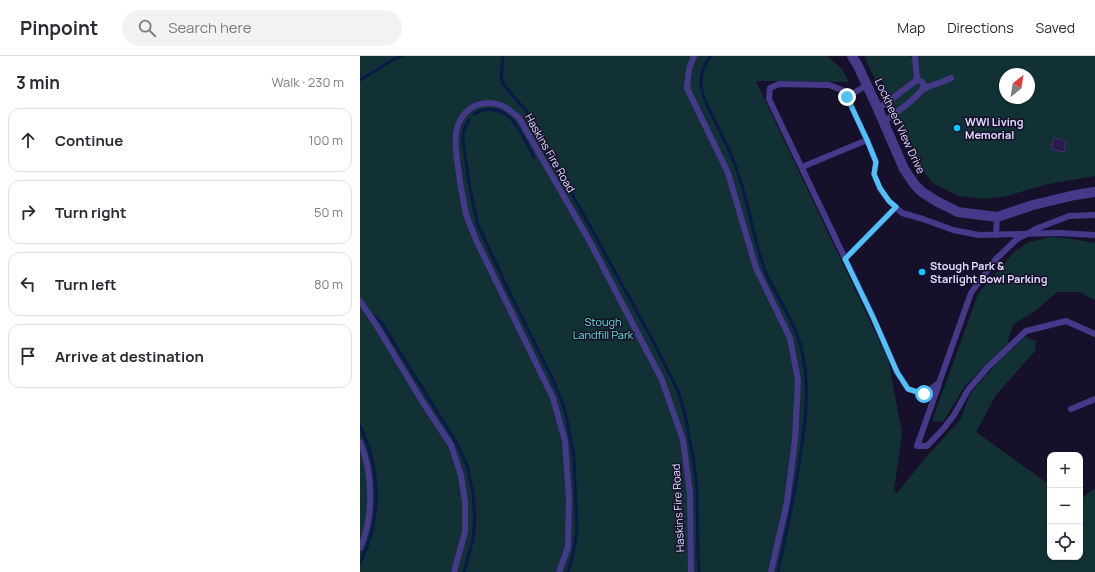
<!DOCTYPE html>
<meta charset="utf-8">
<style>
body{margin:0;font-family:Manrope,sans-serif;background:#f2f2f3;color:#2b2b33}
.controls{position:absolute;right:12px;bottom:12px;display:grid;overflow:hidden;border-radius:8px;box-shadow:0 1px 3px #0004}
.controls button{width:36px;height:36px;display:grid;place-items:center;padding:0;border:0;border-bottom:1px solid #e1e1e2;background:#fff;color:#2b2b33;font:20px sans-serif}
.compass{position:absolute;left:639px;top:12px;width:36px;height:36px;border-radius:50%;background:#fff;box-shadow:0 1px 3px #0004;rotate:30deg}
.stop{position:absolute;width:12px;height:12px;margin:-9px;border:3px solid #4fc3f7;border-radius:50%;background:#fff}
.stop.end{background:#4fc3f7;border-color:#fff;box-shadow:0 1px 4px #0008}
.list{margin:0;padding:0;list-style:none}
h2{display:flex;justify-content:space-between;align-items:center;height:52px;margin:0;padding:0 16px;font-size:17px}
h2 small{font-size:13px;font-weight:400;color:#7c7c81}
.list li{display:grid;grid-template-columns:26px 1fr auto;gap:12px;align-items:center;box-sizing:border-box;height:64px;margin:0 8px 8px;padding:0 8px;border:1px solid #e1e1e2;border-radius:12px}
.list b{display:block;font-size:15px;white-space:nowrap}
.list em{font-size:13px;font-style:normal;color:#7c7c81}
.icon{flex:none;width:22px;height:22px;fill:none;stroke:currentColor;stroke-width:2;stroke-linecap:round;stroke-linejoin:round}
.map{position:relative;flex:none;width:735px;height:516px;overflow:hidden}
header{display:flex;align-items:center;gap:24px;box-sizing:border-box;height:56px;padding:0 20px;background:#fff;border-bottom:1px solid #e1e1e2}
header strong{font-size:19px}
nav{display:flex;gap:22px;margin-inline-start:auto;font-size:14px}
.search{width:280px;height:36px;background:#f2f2f3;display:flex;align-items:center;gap:10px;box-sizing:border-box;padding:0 14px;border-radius:22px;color:#7c7c81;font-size:15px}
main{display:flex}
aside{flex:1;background:#fff}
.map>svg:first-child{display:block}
</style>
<header>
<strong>Pinpoint</strong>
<div class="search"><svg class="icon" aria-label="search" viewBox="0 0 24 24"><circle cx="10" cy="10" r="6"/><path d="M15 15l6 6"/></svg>Search here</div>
<nav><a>Map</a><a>Directions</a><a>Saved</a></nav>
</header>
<main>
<aside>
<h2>3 min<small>Walk · 230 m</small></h2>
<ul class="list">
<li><svg class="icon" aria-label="ahead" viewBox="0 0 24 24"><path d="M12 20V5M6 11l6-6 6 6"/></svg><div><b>Continue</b></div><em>100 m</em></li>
<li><svg class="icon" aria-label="right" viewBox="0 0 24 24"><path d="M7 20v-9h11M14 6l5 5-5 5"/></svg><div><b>Turn right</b></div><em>50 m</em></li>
<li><svg class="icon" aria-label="left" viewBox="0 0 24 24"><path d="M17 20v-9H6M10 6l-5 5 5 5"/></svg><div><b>Turn left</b></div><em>80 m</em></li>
<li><svg class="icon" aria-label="arrive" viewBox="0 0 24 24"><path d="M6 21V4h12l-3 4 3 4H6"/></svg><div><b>Arrive at destination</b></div></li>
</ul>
</aside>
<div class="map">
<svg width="735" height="516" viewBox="0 0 735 516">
<rect width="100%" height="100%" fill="#17102a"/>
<g fill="#123134" fill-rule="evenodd">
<path d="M 0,0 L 467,0 L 482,13 L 489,26 L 396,25 L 528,303 L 542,377 L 534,435 L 537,437 L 566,401 L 600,364 L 610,338 L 636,308 L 665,281 L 676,285 L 675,295 L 636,339 L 616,376 L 690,429 L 690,501 L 720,501 L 720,443 L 735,432 L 735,516 L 0,516 Z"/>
<path d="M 504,0 L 549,0 L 550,1 L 559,1 L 559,0 L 735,0 L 735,120 L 688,128 L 647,140 L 626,143 L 598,140 L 573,127 L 556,107 L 522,25 L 517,28 ZM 645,18 L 669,18 L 669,42 L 645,42 Z"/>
<path d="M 691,181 L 707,182 L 735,187 L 735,244 L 719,236 L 697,236 L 675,255 L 653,269 L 647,288 L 605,330 L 583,366 L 572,365 L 618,238 L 656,194 L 670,186 Z"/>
</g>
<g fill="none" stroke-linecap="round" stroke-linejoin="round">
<g stroke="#091949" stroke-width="3">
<path d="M 143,0 L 141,22 L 143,28 L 167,56 L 293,285 L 318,335 L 325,358 L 334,408 L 337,433 L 338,499 L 339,516"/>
<path d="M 351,0 C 343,9 339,22 342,34 C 344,46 351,57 356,67 C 363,81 370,95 375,109 C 389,145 393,184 407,220 C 418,241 435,268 441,291 C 451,330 445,370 439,409 C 433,445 426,480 418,516"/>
<path d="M 0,24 L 31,5 L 42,0"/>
<path d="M 114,58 C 148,40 162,78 174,102"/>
<path d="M 109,64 C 105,71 103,77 103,85 L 110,133 L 118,169 L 146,229 L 193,324 L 203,348 L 206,359 L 214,401 L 217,475 L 213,498 L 208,516"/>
<path d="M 10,258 L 14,260 L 21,266 L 96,386 L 107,409 L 113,437 L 115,463 L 113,483 L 104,516"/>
<path d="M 0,370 C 21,413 22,464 0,507"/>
</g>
</g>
<path fill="#2a1b4b" stroke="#442d78" d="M 694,82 L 706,85 L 704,96 L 691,93 Z"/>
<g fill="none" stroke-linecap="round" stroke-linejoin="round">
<g stroke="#453a8a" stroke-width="6">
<path d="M 334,0 L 329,13 L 327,32 L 368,117 L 396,212 L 430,282 L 438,324 L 435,384 L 427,446 L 411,516"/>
<path d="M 555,0 L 557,24"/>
<path d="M 563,34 C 572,27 581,28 591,22"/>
<path d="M 487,41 L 507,29"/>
<path d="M 518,53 L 557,24 L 562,26 L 564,29 C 562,40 533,58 524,66"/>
<path d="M 442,111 L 507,84"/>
<path d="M 735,159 L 709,160 L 678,172 L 657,183 L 635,204 L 611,237 L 579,327 L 564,338 L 548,333 L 537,316 L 513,261 L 409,43 L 410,32 L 419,28 L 469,29 L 482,34 L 487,41 L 507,84 L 516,106 L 514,118 L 520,133 L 529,145 L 542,157 L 563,163 L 593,174 L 619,179 L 698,177 L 735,179"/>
<path d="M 636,179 L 637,161"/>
<path d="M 485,203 L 536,151"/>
<path d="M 0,245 L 15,267 L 62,345 L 91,389 L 101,419 L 105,446 L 105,476 L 94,516"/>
<path d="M 579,328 L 557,390 L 567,390 L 584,372 L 594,359 L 608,334 L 628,311 L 666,275 L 706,265 L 735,278"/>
<path d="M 711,353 L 735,343"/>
<path d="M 0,386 C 13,416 14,462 0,492"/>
<path d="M 199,516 L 208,491 L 209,442 L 205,385 L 193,342 L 116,184 C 113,175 109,167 106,158 C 102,140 99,122 97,104 C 96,94 94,83 97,73 C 99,62 109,50 121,48 C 137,44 147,51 159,62 L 230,186 L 302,324 L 323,384 L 330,437 L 331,516"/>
</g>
<path stroke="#453a8a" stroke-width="10" d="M 492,0 L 498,10 L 518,53 L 544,113 L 555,129 L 562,136 L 576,145 L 598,156 L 637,161 L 673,149 L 715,139 L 735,136"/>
</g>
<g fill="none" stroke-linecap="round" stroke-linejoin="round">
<path stroke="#4fc3f7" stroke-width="5" d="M 487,41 L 507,84 L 516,106 L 514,118 L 520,132 L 529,145 L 536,151 L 485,203 L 513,261 L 537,316 L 548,333 L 564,338"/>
</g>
<g fill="#04caff" stroke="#17102a" stroke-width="1.5">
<circle cx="597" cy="72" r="4"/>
<circle cx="562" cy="216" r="4"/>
</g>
<g text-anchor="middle" stroke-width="3" stroke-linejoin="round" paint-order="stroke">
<g font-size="11" font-weight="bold" fill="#e1d8ff" stroke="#17102a" text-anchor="start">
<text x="605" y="70">WWI Living<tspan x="605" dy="13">Memorial</tspan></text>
<text x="570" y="214">Stough Park &amp;<tspan x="570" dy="13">Starlight Bowl Parking</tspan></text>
</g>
<g font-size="11" fill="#e1d8ff" stroke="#17102a">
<text transform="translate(540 70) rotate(65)" y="4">Lockheed View Drive</text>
<text transform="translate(190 97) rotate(60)" y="4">Haskins Fire Road</text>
<text transform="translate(318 452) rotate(-93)" y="4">Haskins Fire Road</text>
</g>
<g font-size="11" fill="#60e3d1" stroke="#17102a">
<text x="243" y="270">Stough<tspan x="243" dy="13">Landfill Park</tspan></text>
</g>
</g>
</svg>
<div class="controls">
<button>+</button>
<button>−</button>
<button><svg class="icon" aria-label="locate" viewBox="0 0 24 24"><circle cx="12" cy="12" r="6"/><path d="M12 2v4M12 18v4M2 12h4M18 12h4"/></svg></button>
</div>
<svg class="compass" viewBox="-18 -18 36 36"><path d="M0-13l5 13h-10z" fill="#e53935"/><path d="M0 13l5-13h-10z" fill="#7c7c81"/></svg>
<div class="stop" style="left:564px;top:338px"></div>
<div class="stop end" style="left:487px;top:41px"></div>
</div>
</main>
